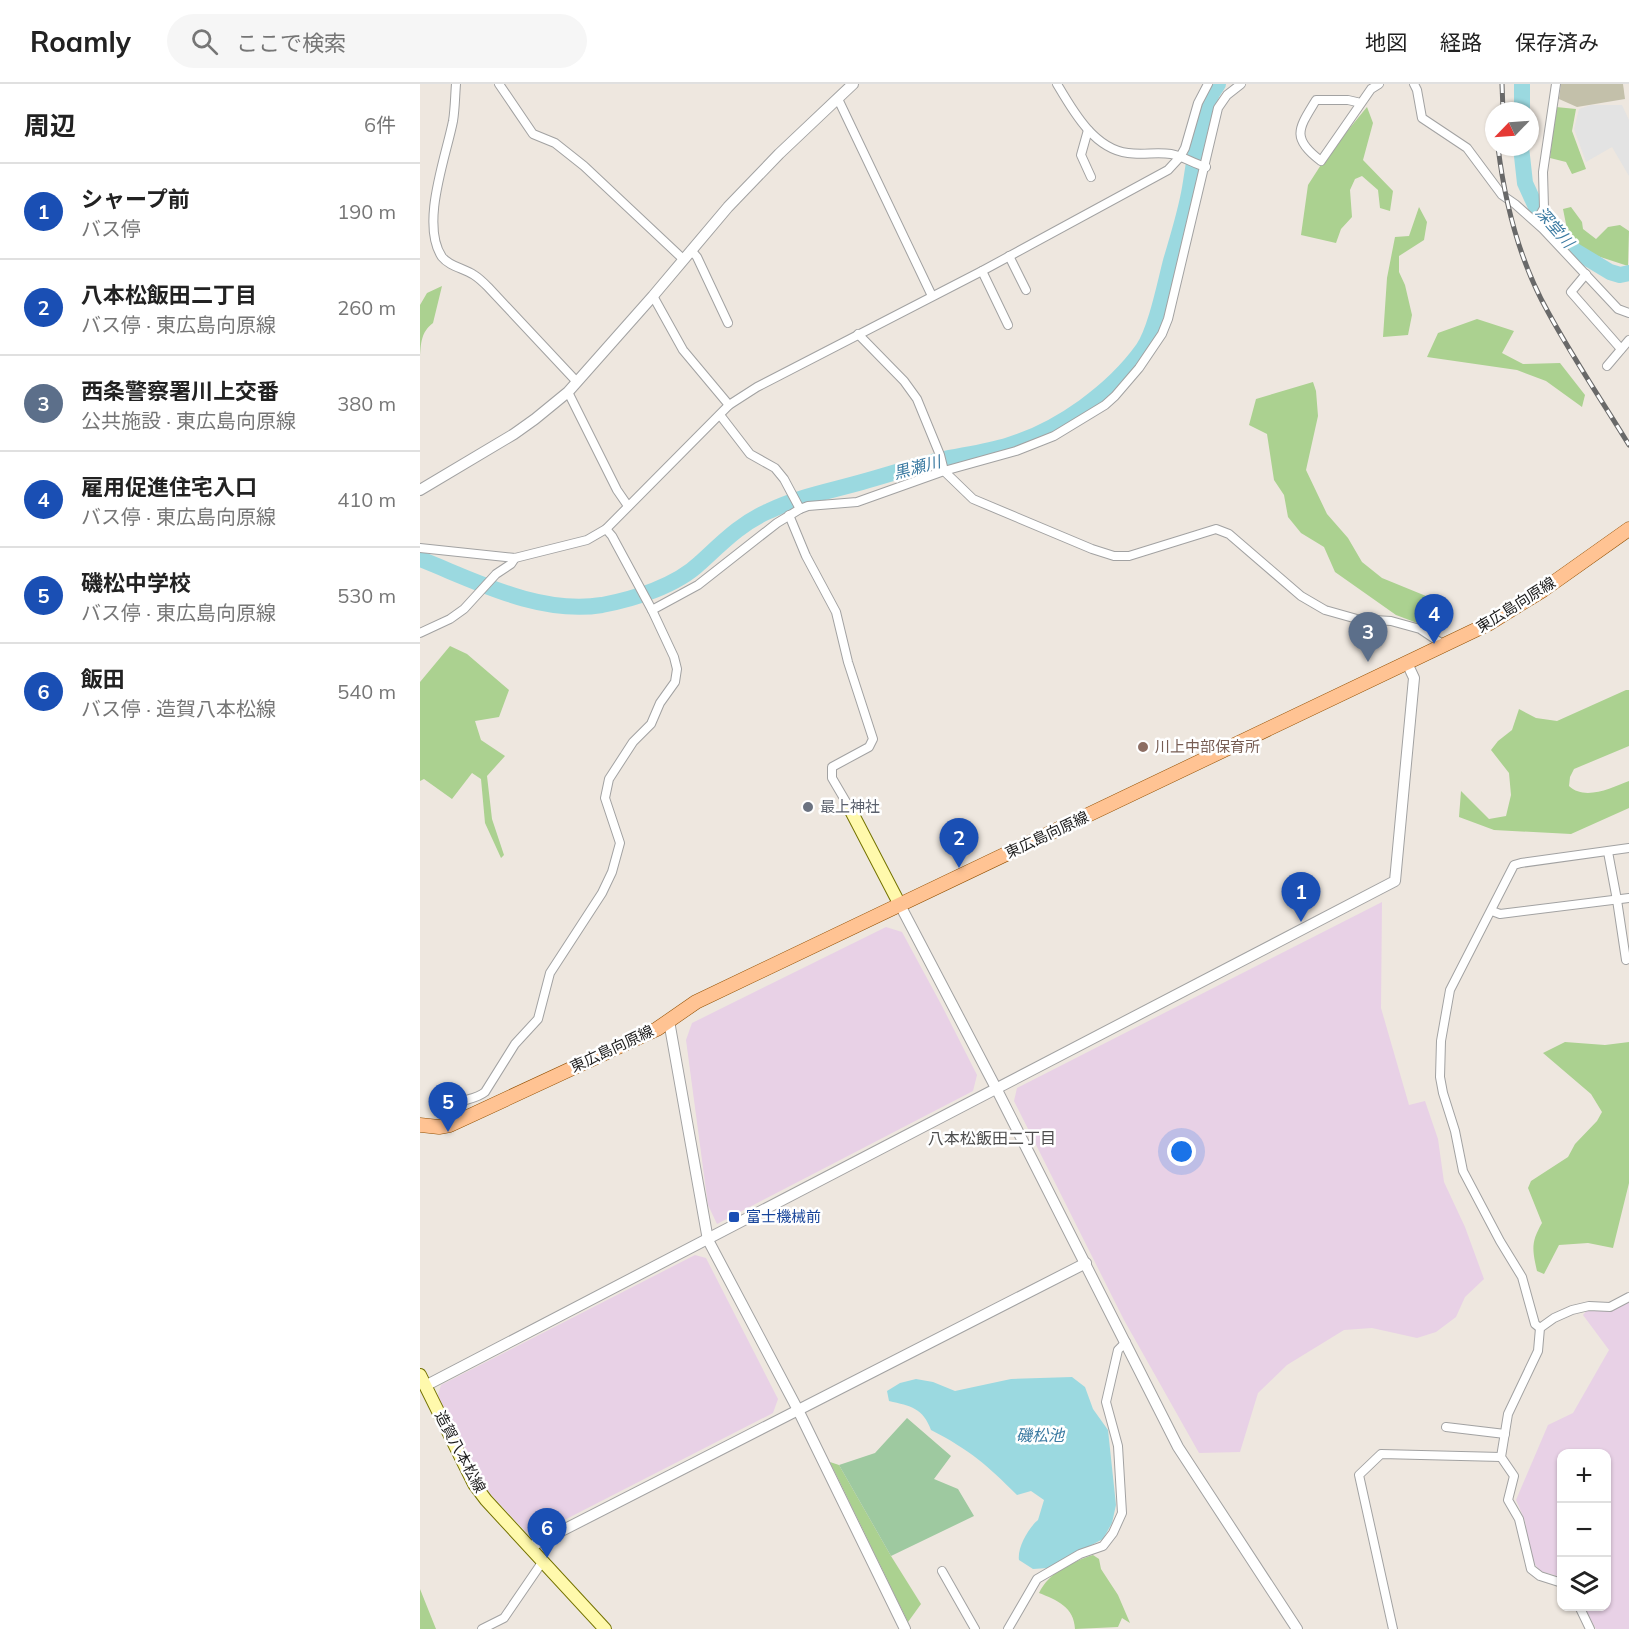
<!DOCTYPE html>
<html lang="ja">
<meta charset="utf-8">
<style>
body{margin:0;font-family:Mulish,"Noto Sans JP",sans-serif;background:#f6f6f6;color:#222}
.controls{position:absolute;right:18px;bottom:18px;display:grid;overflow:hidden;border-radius:12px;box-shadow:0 2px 4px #0004}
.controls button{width:54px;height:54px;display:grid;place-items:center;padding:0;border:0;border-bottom:2px solid #e0e0e0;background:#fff;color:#222;font:30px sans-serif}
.compass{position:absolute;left:1065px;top:18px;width:54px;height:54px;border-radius:50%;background:#fff;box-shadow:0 2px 4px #0004;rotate:245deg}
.you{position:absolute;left:762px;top:1068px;width:21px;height:21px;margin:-15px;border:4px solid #fff;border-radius:50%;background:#1a73e8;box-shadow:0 0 0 9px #1a73e833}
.badge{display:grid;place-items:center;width:39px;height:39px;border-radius:50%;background:#c60019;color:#fff;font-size:20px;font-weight:700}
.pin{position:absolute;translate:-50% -50px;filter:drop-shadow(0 2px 3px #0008)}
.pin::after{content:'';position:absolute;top:32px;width:21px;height:18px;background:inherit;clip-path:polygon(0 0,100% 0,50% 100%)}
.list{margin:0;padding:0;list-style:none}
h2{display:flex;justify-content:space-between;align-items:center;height:78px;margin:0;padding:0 24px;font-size:26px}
h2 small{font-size:20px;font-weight:400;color:#767676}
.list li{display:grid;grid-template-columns:39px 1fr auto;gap:18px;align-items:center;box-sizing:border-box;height:96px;padding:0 24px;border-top:2px solid #e0e0e0}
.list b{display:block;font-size:22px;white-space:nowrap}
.list p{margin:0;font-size:20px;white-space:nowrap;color:#767676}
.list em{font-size:20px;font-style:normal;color:#767676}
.icon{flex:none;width:33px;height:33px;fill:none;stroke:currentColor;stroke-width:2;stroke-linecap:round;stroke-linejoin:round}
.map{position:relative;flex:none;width:1209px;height:1545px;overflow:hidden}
header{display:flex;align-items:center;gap:36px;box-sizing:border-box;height:84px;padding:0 30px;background:#fff;border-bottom:2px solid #e0e0e0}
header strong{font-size:28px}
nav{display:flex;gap:33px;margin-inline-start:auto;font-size:21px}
.search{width:420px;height:54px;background:#f6f6f6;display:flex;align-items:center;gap:15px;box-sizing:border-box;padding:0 21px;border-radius:33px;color:#767676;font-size:22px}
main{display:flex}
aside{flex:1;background:#fff}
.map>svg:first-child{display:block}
</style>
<header>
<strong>Roamly</strong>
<div class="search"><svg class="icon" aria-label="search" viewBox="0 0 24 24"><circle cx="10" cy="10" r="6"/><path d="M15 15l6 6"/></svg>ここで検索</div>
<nav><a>地図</a><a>経路</a><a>保存済み</a></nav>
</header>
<main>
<aside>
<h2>周辺<small>6件</small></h2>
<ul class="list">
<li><span class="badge" style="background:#1a4fb4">1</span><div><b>シャープ前</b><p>バス停</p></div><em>190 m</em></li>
<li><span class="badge" style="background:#1a4fb4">2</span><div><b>八本松飯田二丁目</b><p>バス停 · 東広島向原線</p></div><em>260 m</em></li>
<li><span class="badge" style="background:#5c6f8a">3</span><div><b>西条警察署川上交番</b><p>公共施設 · 東広島向原線</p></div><em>380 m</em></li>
<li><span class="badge" style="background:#1a4fb4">4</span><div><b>雇用促進住宅入口</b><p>バス停 · 東広島向原線</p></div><em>410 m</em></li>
<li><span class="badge" style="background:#1a4fb4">5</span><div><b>磯松中学校</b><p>バス停 · 東広島向原線</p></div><em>530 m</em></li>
<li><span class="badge" style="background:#1a4fb4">6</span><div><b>飯田</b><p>バス停 · 造賀八本松線</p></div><em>540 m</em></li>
</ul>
</aside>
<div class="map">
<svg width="1209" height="1545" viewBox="0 0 1209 1545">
<rect width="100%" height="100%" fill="#eee7df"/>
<g fill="#e8d1e6">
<path d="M 962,818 L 961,924 L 989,1021 L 1005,1017 L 1018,1055 L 1024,1098 L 1045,1143 L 1064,1195 L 1045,1213 L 1036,1233 L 1016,1248 L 997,1254 L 952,1244 L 924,1246 L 867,1281 L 838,1309 L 820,1368 L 779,1369 L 704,1236 L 594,1017 L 597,1004 Z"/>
<path d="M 466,843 L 482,848 L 522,922 L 557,991 L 553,1007 L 297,1140 L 288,1121 L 266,956 L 272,939 Z"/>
<path d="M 275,1171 L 286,1174 L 358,1315 L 353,1329 L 119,1449 L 106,1448 L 72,1412 L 56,1389 L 17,1314 L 21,1301 Z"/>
<path d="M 1209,1218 L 1209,1545 L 1176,1545 L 1164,1523 L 1186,1522 L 1186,1370 L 1142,1370 L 1141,1493 L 1120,1487 L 1111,1475 L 1105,1437 L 1096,1416 L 1128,1341 L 1153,1329 L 1189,1266 L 1163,1231 L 1168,1225 L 1193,1226 Z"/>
</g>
<path fill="#c3c0aa" d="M 1141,0 L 1203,0 L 1205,15 L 1157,23 L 1139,15 Z"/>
<g fill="#abd190">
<path d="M 947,23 L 953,39 L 943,76 L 973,107 L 970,127 L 960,124 L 958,106 L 942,92 L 935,95 L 930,106 L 932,133 L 921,145 L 916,159 L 881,151 L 888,101 L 906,73 Z"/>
<path d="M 1136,23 L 1156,25 L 1152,47 L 1166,85 L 1152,90 L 1146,78 L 1130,74 Z"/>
<path d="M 999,123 L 1007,138 L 1004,156 L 979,172 L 979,188 L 985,201 L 992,231 L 988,251 L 963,253 L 967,194 L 975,153 L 989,152 Z"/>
<path d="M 1151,123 L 1162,138 L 1163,145 L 1176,155 L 1188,143 L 1200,141 L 1209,147 L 1208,182 L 1159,166 L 1149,155 L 1143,125 Z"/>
<path d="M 22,202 L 13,239 C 1,248 1,259 0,273 L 0,221 L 7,209 Z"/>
<path d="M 1057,235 L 1094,247 L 1082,269 L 1103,280 L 1140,279 L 1165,311 L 1162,323 L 1126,297 L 1097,286 L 1007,273 L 1018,249 Z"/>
<path d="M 893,298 L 896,307 L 898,332 L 886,386 L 907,430 L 928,454 L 942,478 L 962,494 L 1006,512 L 1016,525 L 1005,542 L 976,531 L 915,488 L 904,463 L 881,449 L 868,433 L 864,411 L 854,396 L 847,350 L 829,341 L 836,315 Z"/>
<path d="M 30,562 L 47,570 L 89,606 L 79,633 L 55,637 L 61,656 L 85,672 L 67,692 L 72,735 L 84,771 L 81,774 L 65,739 L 61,695 L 52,689 L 32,715 L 4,695 L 0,697 L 0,598 Z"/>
<path d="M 1206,606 L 1209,606 L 1209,662 L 1154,685 L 1150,693 L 1149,702 C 1165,717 1191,704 1209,697 L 1209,724 L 1151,750 L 1074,746 L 1039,733 L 1041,707 L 1069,735 L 1086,732 L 1091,711 L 1089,689 L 1071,666 L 1078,657 L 1092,646 L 1099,625 L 1116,634 L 1137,637 Z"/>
<path d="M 1145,958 L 1185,961 L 1209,958 L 1209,1099 L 1193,1164 L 1168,1159 L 1139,1161 L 1124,1190 L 1117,1187 C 1112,1165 1111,1158 1122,1139 L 1108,1104 L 1111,1097 L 1148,1073 L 1155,1060 L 1177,1037 L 1182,1028 L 1171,1010 L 1123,969 Z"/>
<path d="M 410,1378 L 419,1381 L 471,1472 L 501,1520 L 488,1538 Z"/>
<path d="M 673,1471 L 679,1475 L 681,1485 L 698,1511 L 710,1539 L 702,1534 L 698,1543 L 655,1545 C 654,1523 637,1516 619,1509 C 629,1488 652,1478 673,1471 Z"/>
<path d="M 0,1505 L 16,1545 L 0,1545 Z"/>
</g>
<path fill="#9ec9a0" d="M 487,1334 L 531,1372 L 514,1395 L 538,1405 L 554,1432 L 471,1472 L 419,1381 L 455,1369 Z"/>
<path fill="#e3e3e3" d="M 1171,21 L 1202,21 L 1209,36 L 1209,92 L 1192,63 L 1166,78 L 1154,45 L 1159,25 Z"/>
<path fill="#9bd9e0" d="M 652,1293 L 665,1303 L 673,1325 L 688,1346 L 696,1421 L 692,1439 L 683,1455 L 628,1484 L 613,1485 L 599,1476 C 597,1464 609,1443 618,1436 L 624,1416 L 611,1407 L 597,1411 C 567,1381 550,1366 511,1346 C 503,1324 491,1322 469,1317 L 467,1307 L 480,1299 L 496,1295 L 513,1298 L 535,1307 L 591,1295 Z"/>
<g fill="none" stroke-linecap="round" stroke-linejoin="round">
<g stroke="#9bd9e0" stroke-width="16">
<path d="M 1102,27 L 1102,0"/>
<path d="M 1101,63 L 1105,99 L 1116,123 L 1147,162 L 1190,188 L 1200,191 L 1209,189"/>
<path d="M 0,475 C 56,497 119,531 182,521 C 214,515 256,502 280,479 C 302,459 321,439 349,427 C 378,413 410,407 442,398 C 468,391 494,382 520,376 C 543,371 567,368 589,361 C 639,346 693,307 723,265 C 736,246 745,200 751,177 C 758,153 766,128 770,104 C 775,75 780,23 798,0"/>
</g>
<defs>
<g id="minor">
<path d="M 36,0 C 35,12 35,25 33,37 C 26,73 0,140 22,173 C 30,183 44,184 54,191 C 59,194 64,199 68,203 L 157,298"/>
<path d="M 79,0 L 113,50 L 135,59 L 164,82 L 263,175"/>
<path d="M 637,0 C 653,27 674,65 708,69 C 722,71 737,68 751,70 C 763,72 774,80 786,83"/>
<path d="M 994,0 L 997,6 L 1002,34 L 1047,64 L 1082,111 L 1095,120 L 1123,145 L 1198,225 L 1209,229"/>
<path d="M 418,15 L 512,212"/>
<path d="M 941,19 L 928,16 L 896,16 C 879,44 870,54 901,77 L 951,5 L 959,0"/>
<path d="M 668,46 L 661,71 L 671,93"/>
<path d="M 1116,138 L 1124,124 L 1123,88 L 1136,0"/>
<path d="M 271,166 L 277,173 L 308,239"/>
<path d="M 589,172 L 606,206"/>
<path d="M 562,187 L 588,241"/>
<path d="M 1166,190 L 1151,208 L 1201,265"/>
<path d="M 233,212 L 263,266 L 309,321"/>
<path d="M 438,250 L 484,297 L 497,315 L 520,371 L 524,387 L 553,415 L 672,465 L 694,472 L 709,472 L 796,445 L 809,450 L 881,512 L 905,526 L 937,535 L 971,537 L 1000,545 L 1024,561"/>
<path d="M 1187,282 L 1209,256"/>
<path d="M 148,308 L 197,406 L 208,422"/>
<path d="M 300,331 L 330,370 L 355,384 L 364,395 L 380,425"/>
<path d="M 369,431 L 386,472 L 416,528 L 428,578 L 453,655 L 449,663 L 412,683 L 412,694 L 429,723"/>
<path d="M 0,464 L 95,474 L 167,456 L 186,445 L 309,321 L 337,303 L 562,187 L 748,86 L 760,73 L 765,64 L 778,19 L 788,0"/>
<path d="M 232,526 L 278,501 L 357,439 L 380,425 L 388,422 L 437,418 L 524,387 L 596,367 L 634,352 L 685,321 L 695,312 L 719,284 L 742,250 L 748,235 L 798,24 L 807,11 L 821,0"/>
<path d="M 0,549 L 30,535 L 44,525 L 76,490 L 91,480 L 95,474"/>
<path d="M 1188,768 L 1197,816 L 1206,876"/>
<path d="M 1072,827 L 1080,830 L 1209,814"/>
<path d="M 30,1041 L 27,1028 C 34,1014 53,1018 65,1008 L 95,960 L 118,935 L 130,889 L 182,809 L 192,788 L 200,759 L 185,714 L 189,695 L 213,658 L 231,640 L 240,619 L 255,598 L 257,585 L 254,573 L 232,526 L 192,452 L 186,445"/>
<path d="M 1120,1244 L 1115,1240 L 1102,1193 L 1080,1157 L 1043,1087 L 1035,1047 L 1023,1009 L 1020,993 L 1021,957 L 1030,906 L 1094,781 L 1101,779 L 1209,764"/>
<path d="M 1026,1343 L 1085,1350"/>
<path d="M 522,1487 L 555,1545"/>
<path d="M 1142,1499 L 1120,1492 L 1111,1485 L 1099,1435 L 1088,1416 L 1094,1392 L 1081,1373 L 1088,1330 L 1118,1267 L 1120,1244 L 1134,1234 L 1152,1226 L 1169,1222 L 1190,1223 L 1209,1213"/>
<path d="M 1159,1522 L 1170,1545"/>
<path d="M 62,1545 L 84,1534 L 123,1477"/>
<path d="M 588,1545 L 617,1495 L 660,1470 L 683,1462 L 693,1449 L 702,1429 L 698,1362 L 686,1318 L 698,1266 L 706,1258"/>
<path d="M 973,1545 L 939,1391 L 961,1370 L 1081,1373"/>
</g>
<g id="tertiary">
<path d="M 0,406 L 94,350 L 115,335 L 148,308 L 233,212 L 308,123 L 359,70 L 433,0"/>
<path d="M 480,821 L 577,1006 L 758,1363 L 877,1545"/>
<path d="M 249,937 L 288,1156 L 378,1326 L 485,1545"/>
<path d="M 5,1302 L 975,797 L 994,594 L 987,579"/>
<path d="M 110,1463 L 666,1179"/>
</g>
<g id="secondary">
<path d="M 429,723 L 480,821"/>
<path d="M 0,1291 L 54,1400 L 66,1416 L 185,1545"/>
</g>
<path id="primary" d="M 0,1041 L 19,1043 L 30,1041 L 237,945 L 276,918 L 1068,540 L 1123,506 L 1209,445"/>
</defs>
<use href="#minor" stroke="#a2a2a2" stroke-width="10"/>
<use href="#tertiary" stroke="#a2a2a2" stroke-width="12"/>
<use href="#secondary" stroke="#747200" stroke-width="14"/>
<use href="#primary" stroke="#924f00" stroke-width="15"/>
<use href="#minor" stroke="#fff" stroke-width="8"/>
<use href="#tertiary" stroke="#fff" stroke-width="10"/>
<use href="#secondary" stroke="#fff9ac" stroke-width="12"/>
<use href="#primary" stroke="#ffc393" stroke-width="14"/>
<defs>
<g id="rail">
<path d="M 1082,0 L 1083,27"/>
<path d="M 1078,63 C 1085,120 1100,178 1128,228 C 1153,274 1182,317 1209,361"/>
</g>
</defs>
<use href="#rail" stroke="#696969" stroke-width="5"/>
<use href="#rail" stroke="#fff" stroke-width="3" stroke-dasharray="9" stroke-linecap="butt"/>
</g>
<circle fill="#8d6e63" stroke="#fff" stroke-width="2" cx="723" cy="663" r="6"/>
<circle fill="#6b7280" stroke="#fff" stroke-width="2" cx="388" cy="723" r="6"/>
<rect fill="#1a4fb4" stroke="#fff" stroke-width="2" x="308" y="1127" width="12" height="12" rx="3"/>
<g text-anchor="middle" stroke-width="5" stroke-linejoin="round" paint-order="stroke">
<g font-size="15" fill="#1b1b1b" stroke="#fff">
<text transform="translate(1096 521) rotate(-32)" y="5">東広島向原線</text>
<text transform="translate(627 751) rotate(-25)" y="5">東広島向原線</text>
<text transform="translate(192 965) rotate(-25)" y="5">東広島向原線</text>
<text transform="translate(40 1368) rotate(62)" y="5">造賀八本松線</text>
</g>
<g font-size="15" fill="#785e54" stroke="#fff" text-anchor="start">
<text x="735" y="668">川上中部保育所</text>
</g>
<g font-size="15" fill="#5b616d" stroke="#fff" text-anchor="start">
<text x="400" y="728">最上神社</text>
</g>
<g font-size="15" fill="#164399" stroke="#fff" text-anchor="start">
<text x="326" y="1138">富士機械前</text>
</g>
<g font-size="16" font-style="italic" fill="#3c7ba2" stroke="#fff">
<text transform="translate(1135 143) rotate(49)" y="6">深堂川</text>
<text transform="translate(497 383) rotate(-15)" y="6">黒瀬川</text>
<text x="620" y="1357">磯松池</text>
</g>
<g font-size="16" fill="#4e4e4e" stroke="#fff">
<text x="572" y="1060">八本松飯田二丁目</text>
</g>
</g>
</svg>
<div class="controls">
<button>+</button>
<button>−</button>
<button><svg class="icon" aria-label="layers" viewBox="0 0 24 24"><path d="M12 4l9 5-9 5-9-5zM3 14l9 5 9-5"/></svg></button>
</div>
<svg class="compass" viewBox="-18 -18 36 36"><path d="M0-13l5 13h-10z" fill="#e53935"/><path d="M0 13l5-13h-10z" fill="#767676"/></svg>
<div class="you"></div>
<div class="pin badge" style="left:881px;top:838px;background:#1a4fb4">1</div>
<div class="pin badge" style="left:539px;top:784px;background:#1a4fb4">2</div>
<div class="pin badge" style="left:948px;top:578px;background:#5c6f8a">3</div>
<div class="pin badge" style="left:1014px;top:560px;background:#1a4fb4">4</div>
<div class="pin badge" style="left:28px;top:1048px;background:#1a4fb4">5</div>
<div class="pin badge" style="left:127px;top:1474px;background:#1a4fb4">6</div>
</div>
</main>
